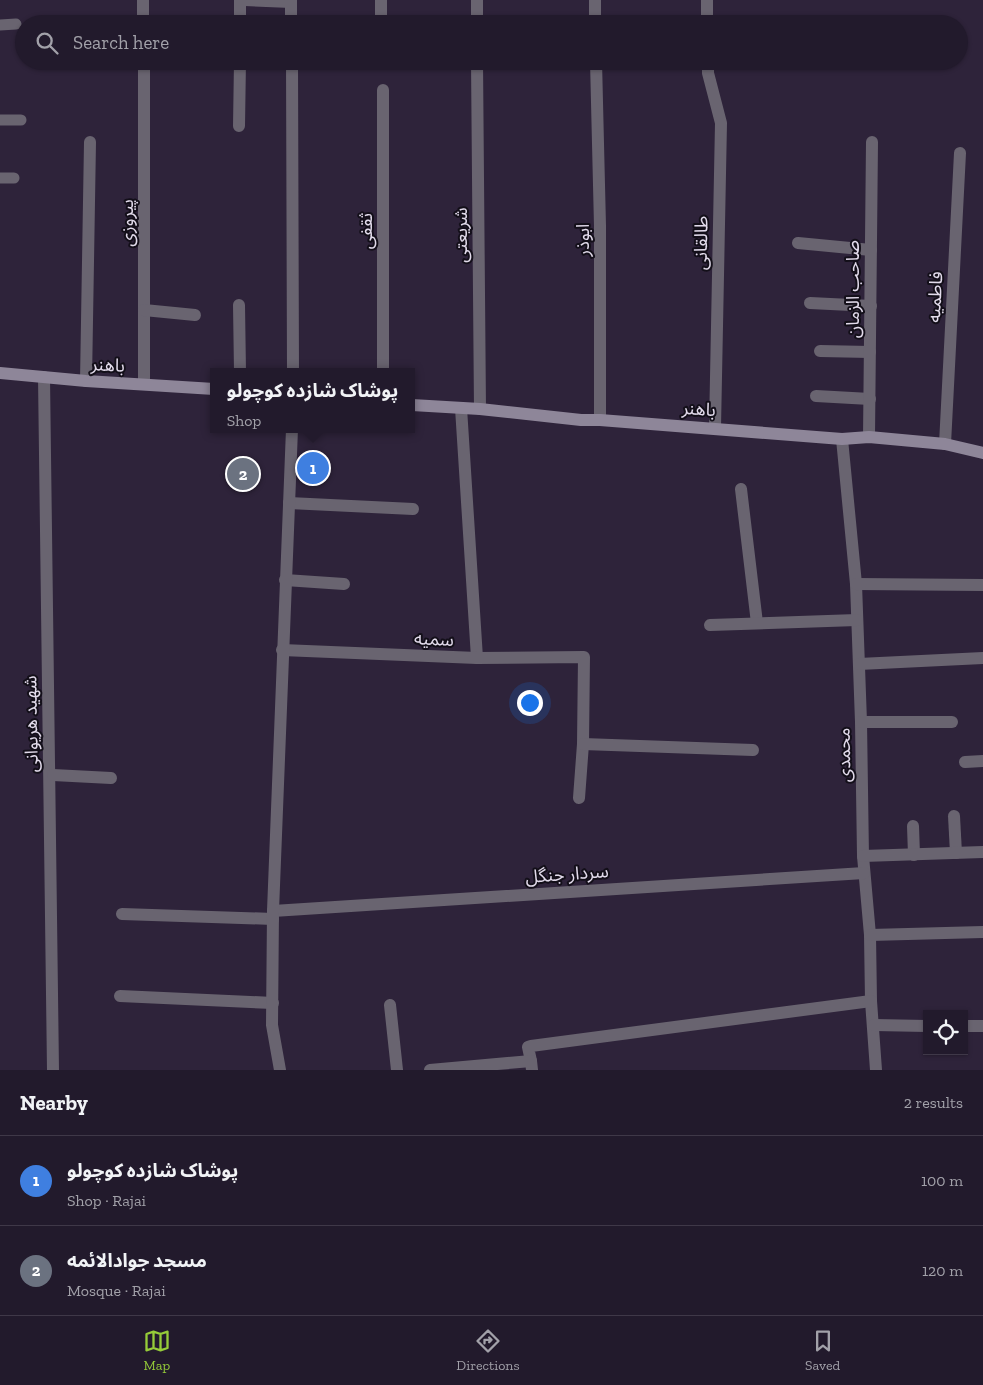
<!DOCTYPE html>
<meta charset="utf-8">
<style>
body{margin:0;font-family:"Zilla Slab","Noto Sans Arabic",serif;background:#2a2334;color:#f1f3f6}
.controls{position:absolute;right:15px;bottom:15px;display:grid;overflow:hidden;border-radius:0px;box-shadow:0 1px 4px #0004}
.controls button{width:45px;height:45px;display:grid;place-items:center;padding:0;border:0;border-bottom:1px solid #3f3848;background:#221a2c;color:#f1f3f6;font:25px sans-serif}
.you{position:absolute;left:529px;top:702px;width:18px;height:18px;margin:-12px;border:4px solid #fff;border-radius:50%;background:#1a73e8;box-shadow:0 0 0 8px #1a73e833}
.badge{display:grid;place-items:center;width:32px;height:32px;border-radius:50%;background:#96cc39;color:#fff;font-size:16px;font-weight:700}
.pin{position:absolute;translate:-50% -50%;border:2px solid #fff;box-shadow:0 1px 5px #0006}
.popup{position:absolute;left:210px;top:368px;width:205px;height:65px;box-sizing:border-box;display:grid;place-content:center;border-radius:0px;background:#221a2c;filter:drop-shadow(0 1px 4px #0005);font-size:16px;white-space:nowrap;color:#a2a1a9}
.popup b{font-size:19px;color:#f1f3f6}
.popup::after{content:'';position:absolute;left:50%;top:100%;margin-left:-10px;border:10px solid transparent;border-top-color:#221a2c}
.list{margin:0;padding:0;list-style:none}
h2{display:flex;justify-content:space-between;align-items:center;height:65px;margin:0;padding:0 20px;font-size:21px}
h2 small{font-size:16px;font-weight:400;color:#a2a1a9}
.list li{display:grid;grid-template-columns:32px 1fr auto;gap:15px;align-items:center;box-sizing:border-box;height:90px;padding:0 20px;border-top:1px solid #3f3848}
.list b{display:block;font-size:19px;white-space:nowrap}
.list p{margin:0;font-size:16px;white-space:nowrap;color:#a2a1a9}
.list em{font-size:16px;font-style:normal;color:#a2a1a9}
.icon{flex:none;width:28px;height:28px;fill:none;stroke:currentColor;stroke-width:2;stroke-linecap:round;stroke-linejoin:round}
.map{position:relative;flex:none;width:983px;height:1070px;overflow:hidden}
.search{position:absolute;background:#221a2c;box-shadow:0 1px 4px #0004;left:15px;right:15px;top:15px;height:55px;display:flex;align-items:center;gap:12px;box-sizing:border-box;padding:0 18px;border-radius:28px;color:#a2a1a9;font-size:19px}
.sheet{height:245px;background:#221a2c}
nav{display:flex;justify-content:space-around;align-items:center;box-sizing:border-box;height:70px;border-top:1px solid #3f3848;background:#221a2c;font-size:14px;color:#a2a1a9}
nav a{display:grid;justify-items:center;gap:2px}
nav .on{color:#96cc39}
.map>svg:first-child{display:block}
</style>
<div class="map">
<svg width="983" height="1070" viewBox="0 0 983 1070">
<rect width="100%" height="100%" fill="#2e233a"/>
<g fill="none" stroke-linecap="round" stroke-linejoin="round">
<g stroke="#696470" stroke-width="11">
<path d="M 0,25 L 16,24"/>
<path d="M 0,120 L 21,120"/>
<path d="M 0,178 L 14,178"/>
</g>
<g stroke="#696470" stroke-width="12">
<path d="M 143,0 L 143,24"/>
<path d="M 245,0 L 291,2"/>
<path d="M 291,0 L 291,24"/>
<path d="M 381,0 L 381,24"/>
<path d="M 477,0 L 477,24"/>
<path d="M 595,0 L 595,24"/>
<path d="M 707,0 L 707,24"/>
<path d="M 240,24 L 240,0"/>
<path d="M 144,61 L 144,384"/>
<path d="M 292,61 L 293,372"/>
<path d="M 477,61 L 480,409"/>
<path d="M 596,61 L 600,226 L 600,420"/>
<path d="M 708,61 L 708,73 L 721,123 L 715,428"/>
<path d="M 239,126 L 240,61"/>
<path d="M 798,243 L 871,250"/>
<path d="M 810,303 L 871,306"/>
<path d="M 239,305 L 240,372"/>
<path d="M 144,310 L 195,315"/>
<path d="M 820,351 L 870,352"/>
<path d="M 383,372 L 383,90"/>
<path d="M 44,377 L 53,1070"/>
<path d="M 86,381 L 90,142"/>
<path d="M 816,396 L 870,399"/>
<path d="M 461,408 L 477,658"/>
<path d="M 869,437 L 872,142"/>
<path d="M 842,439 L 856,584 L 861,722 L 863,856 L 870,935 L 871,1001 L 876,1070"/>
<path d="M 945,444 L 960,153"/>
<path d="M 741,489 L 757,623"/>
<path d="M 289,503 L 413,509"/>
<path d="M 285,580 L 344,584"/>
<path d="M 856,584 L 983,585"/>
<path d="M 710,625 L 857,620"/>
<path d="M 282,650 L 477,658 L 584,657 L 583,744 L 579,798"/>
<path d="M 859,664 L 983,658"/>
<path d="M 861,722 L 952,722"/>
<path d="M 583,744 L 753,750"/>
<path d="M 965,762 L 983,761"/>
<path d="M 53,775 L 111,778"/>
<path d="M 954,816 L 956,853"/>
<path d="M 913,826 L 914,855"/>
<path d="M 863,856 L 983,852"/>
<path d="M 273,911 L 864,873"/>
<path d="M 122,914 L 273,919"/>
<path d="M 870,935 L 983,932"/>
<path d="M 120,996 L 273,1003"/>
<path d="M 390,1005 L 397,1070"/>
<path d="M 874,1025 L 927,1026"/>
<path d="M 964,1026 L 983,1026"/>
<path d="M 531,1061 L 528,1047 L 531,1046 L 871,1001"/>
<path d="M 280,1070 L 272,1025 L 273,911 L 292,429"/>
<path d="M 430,1070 L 531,1061 L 532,1070"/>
</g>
<g stroke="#8e8699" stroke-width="12">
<path d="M 0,373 L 86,381 L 214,389"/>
<path d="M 412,405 L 480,409 L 581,420 L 600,420 L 842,439 L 869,437 L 945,444 L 983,453"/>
</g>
</g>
<g text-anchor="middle" stroke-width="4" stroke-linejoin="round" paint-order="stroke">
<g font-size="18" fill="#e2dbeb" stroke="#130f19">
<text transform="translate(127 223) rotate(-90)" y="6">پیروزی</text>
<text transform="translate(366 231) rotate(-90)" y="6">ثقفی</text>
<text transform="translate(461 235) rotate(-90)" y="6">شریعتی</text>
<text transform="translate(583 240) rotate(-90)" y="6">ابوذر</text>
<text transform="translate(701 243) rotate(-89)" y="6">طالقانی</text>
<text transform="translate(853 289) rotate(-90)" y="6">صاحب الزمان</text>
<text transform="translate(935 297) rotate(-87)" y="6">فاطمیه</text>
<text transform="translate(108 365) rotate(3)" y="6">باهنر</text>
<text transform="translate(699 409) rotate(4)" y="6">باهنر</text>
<text transform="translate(434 639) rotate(3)" y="6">سمیه</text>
<text transform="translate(31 724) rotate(-91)" y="6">شهید هریوانی</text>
<text transform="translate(844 755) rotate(-91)" y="6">محمدی</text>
<text transform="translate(567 874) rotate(-4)" y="6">سردار جنگل</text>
</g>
</g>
</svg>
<div class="controls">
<button><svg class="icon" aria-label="locate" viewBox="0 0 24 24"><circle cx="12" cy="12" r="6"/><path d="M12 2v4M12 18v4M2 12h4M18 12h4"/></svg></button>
</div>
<div class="you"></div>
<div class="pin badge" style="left:313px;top:468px;background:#3f7fe0">1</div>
<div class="popup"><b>پوشاک شازده کوچولو</b>Shop</div>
<div class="pin badge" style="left:243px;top:474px;background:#6b7280">2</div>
<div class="search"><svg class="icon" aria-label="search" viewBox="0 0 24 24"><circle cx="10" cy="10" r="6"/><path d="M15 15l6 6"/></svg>Search here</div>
</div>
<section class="sheet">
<h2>Nearby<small>2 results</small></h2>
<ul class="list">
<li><span class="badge" style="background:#3f7fe0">1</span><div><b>پوشاک شازده کوچولو</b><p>Shop · Rajai</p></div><em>100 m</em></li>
<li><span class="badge" style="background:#6b7280">2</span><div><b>مسجد جوادالائمه</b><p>Mosque · Rajai</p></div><em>120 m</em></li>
</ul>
</section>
<nav>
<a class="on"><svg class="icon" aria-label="map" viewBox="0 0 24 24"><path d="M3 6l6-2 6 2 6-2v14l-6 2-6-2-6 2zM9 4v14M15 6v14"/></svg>Map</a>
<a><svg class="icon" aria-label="directions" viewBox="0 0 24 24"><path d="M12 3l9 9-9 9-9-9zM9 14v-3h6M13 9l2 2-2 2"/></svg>Directions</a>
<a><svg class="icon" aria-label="saved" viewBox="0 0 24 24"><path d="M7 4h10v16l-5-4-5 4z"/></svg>Saved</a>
</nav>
